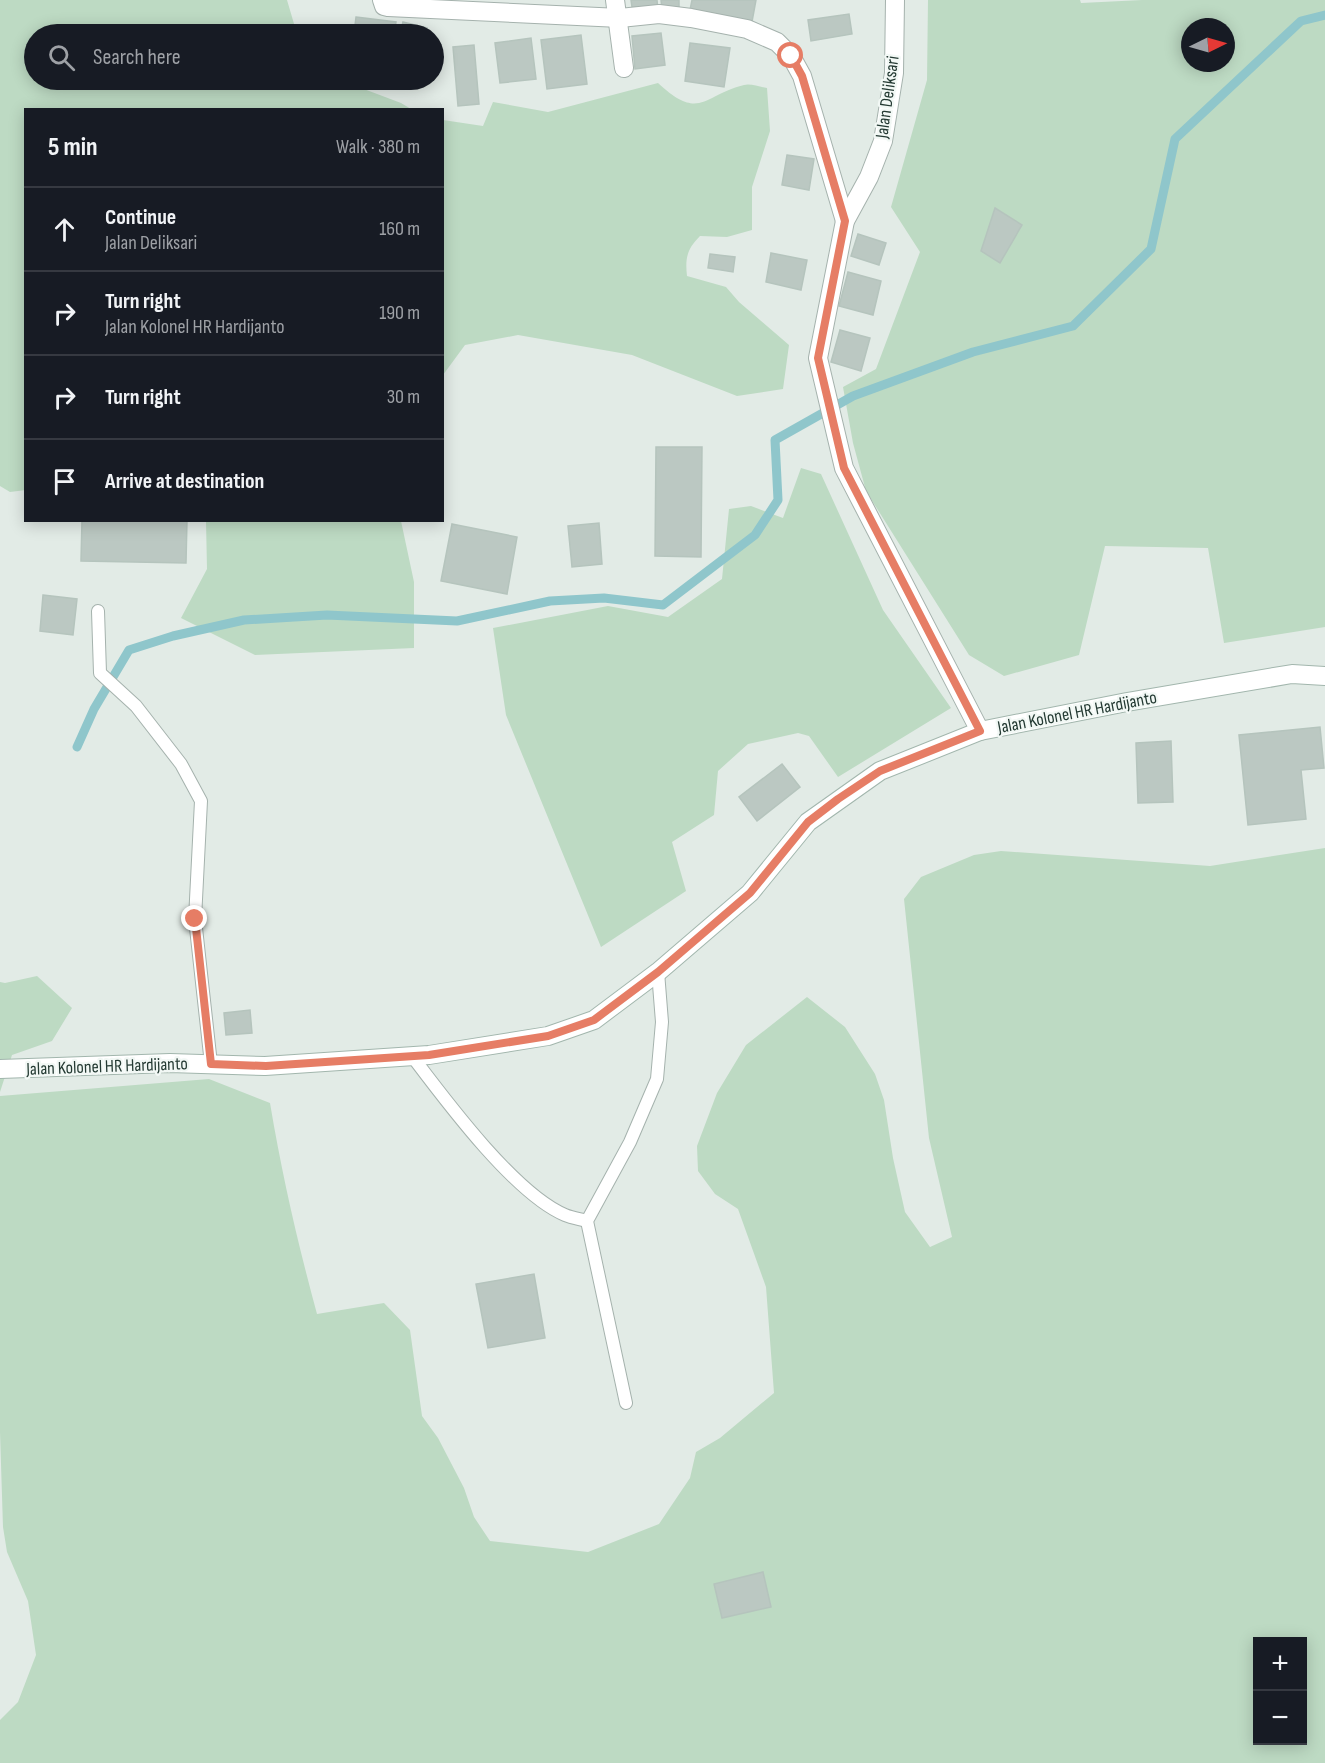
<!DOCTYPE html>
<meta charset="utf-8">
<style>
body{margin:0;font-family:"Sofia Sans Condensed",sans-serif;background:#20242c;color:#f1f3f6}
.controls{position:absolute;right:18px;bottom:18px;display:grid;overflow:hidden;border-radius:0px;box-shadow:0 3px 15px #0003}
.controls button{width:54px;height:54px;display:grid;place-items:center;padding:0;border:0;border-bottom:2px solid #363941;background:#171b24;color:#f1f3f6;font:30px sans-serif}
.compass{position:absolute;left:1181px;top:18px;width:54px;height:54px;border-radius:50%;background:#171b24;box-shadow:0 3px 15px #0003;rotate:85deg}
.stop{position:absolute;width:18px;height:18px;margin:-14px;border:4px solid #e67d65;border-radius:50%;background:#fff}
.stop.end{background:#e67d65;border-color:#fff;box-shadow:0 2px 6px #0008}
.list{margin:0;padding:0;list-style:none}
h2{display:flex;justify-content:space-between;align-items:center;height:78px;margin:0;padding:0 24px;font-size:26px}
h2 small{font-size:20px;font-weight:400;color:#9ea1a6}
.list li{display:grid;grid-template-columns:39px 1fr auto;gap:18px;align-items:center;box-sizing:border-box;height:84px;padding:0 24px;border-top:2px solid #363941}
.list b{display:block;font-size:22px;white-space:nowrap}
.list p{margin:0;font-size:20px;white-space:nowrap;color:#9ea1a6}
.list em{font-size:20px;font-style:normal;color:#9ea1a6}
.icon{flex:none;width:33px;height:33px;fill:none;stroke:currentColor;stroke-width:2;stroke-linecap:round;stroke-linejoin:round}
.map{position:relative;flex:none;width:1325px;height:1763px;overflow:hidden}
.search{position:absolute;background:#171b24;box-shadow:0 3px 15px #0003;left:24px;top:24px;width:420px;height:66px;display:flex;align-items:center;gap:15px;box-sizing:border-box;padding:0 21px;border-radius:33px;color:#9ea1a6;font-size:22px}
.panel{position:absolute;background:#171b24;box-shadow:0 3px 15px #0003;left:24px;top:108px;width:420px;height:414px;border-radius:0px}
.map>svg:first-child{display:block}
</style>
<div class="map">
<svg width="1325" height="1763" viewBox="0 0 1325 1763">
<rect width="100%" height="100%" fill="#e2ebe6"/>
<g fill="#bddac3" fill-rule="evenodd">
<path d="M 0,0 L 287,0 L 297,34 L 34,34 L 34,80 L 340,80 L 401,103 L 411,109 L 26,110 L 26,490 L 10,492 L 0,486 Z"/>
<path d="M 928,0 L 1080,0 L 1081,3 L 1142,0 L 1325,0 L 1325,627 L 1224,643 L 1208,548 L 1105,546 L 1079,655 L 1004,676 L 969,655 L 866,491 L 853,443 L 843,387 L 876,369 L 920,252 L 891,207 L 927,80 ZM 1190,27 L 1226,27 L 1226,63 L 1190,63 Z"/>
<path d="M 658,83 C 700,122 703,95 744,85 C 750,83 760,87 767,88 L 770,131 L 752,187 L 752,230 L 727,237 L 700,236 C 687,249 685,258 687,276 L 726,287 L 739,302 L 789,345 L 783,389 L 737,396 L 632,355 L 518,335 L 465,345 L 443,375 L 443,120 L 483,126 L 493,102 L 548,112 Z"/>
<path d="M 801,468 L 821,474 L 883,610 L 951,708 L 838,777 L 809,736 L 798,733 L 748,744 L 718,771 L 714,815 L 672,842 L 686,891 L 601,947 L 506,715 L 493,628 L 608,606 L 668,617 L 722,579 L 729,509 L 751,506 L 783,518 Z"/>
<path d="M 206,521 L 401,521 L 414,582 L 414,648 L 255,655 L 181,618 L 207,569 Z"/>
<path d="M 1325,848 L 1325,1763 L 0,1763 L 0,1720 L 18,1702 L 36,1655 L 28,1601 L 7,1552 L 3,1527 L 0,1432 L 0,1096 L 209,1079 L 270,1103 C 282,1175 298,1244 317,1314 L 384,1303 L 410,1330 L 422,1416 L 438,1438 L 464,1488 L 474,1517 L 490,1541 L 588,1552 L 659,1524 L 690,1478 L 696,1452 L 720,1438 L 774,1393 L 766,1287 L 738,1209 L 715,1194 L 698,1171 L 697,1146 L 717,1093 L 746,1045 L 807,997 L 845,1027 L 875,1074 L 884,1100 L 893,1158 L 905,1212 L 930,1247 L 952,1237 L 929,1138 L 904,899 L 921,877 L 974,855 L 1001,851 L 1210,866 ZM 1258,1642 L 1302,1642 L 1302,1740 L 1258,1740 Z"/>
<path d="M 37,976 L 72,1008 L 52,1041 L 12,1055 L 0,1092 L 0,982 L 5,983 Z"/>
</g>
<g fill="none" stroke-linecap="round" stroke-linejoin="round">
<path stroke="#8fc6cb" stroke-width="9" d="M 77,747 L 94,709 L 129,650 L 173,636 L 244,620 L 327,615 L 457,621 L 550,601 L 604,598 L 663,605 L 755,535 L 778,500 L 775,440 L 853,396 L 973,352 L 1073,326 L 1151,249 L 1175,139 L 1301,21 L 1325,15"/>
</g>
<g fill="#bbc8c2" stroke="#b5c4bd" stroke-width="1.5">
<path d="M 631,0 L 657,0 L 658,11 L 633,14 Z"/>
<path d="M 661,0 L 679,0 L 679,7 L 662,9 Z"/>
<path d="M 692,0 L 756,0 L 751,27 L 689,15 Z"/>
<path d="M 849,14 L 852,34 L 811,41 L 808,20 Z"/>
<path d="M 356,17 L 396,22 L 394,34 L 354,34 Z"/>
<path d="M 403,22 L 427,28 L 425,34 L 400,34 Z"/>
<path d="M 661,33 L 665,65 L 635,69 L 632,36 Z"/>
<path d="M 581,35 L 587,84 L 547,89 L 541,40 Z"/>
<path d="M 531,38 L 536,79 L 500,83 L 495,43 Z"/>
<path d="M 690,43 L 730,48 L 724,87 L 685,81 Z"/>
<path d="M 474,45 L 479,104 L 458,106 L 453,47 Z"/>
<path d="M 787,155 L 814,159 L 809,190 L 782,185 Z"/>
<path d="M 995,208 L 1022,225 L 1000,263 L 981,251 Z"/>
<path d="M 858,234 L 886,243 L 879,265 L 851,256 Z"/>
<path d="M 771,253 L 807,260 L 801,290 L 766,282 Z"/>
<path d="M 710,254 L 735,257 L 733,272 L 708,268 Z"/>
<path d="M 848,272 L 881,281 L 873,315 L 839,306 Z"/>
<path d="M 840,330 L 870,338 L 861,371 L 831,362 Z"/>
<path d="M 656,447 L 702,447 L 701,557 L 655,556 Z"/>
<path d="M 82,520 L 187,520 L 186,563 L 81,561 Z"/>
<path d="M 599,523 L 602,564 L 572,567 L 568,526 Z"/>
<path d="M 452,524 L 517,537 L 507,594 L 441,581 Z"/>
<path d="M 43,595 L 77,599 L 73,635 L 40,631 Z"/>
<path d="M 1320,727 L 1324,768 L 1301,770 L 1306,819 L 1248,825 L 1239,735 Z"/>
<path d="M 1171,741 L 1173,802 L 1138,803 L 1136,743 Z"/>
<path d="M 782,764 L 800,787 L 757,821 L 739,797 Z"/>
<path d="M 250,1010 L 252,1033 L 226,1035 L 224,1013 Z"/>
<path d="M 534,1274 L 545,1338 L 488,1348 L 476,1284 Z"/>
<path d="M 763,1572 L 771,1607 L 722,1618 L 714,1584 Z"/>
</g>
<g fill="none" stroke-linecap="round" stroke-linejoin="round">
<defs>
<g id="lane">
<path d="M 98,611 L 100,673 L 136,706 L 181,764 L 201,801 L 195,919 L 211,1064"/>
<path d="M 412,1056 C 446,1101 515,1194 565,1215 C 572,1218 580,1219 587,1221"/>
<path d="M 626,1403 L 587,1221 L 630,1142 L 657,1079 L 662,1022 L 658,972"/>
</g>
<g id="street">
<path d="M 382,0 L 384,6 L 388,7 L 620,18 L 659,14 L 691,18 L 747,29 L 777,42 L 791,56 L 802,76 L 845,221"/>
<path d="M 615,0 L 624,68"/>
<path d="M 895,0 L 894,73 L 883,141 L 869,177 L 845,221 L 818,358 L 844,468 L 980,731"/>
</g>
<path id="secondary" d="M 0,1069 L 170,1063 L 265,1066 L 429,1055 L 548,1036 L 594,1020 L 658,972 L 750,893 L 808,822 L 880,771 L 980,731 L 1127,702 L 1292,674 L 1325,676"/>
</defs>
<use href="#lane" stroke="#a5b2ad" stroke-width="14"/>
<use href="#street" stroke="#a5b2ad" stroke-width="20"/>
<use href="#secondary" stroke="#a2b6ad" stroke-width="20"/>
<use href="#lane" stroke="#fff" stroke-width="12"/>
<use href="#street" stroke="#fff" stroke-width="18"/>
<use href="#secondary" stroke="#fff" stroke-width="18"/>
</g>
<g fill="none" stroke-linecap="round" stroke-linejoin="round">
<path stroke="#e67d65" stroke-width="8" d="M 195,919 L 211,1064 L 266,1066 L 429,1055 L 548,1036 L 594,1020 L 658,972 L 750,893 L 808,822 L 838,799 L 880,771 L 980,731 L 844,468 L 818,358 L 845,221 L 802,76 L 791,56"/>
</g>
<g text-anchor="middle" stroke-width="4.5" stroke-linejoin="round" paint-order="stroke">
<g font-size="18" fill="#243a33" stroke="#f2f8f5">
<text transform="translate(887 97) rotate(-82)" y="6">Jalan Deliksari</text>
<text transform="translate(1077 712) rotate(-11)" y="6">Jalan Kolonel HR Hardijanto</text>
<text transform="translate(107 1066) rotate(-2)" y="6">Jalan Kolonel HR Hardijanto</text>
</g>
</g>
</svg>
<div class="controls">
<button>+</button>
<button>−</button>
</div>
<svg class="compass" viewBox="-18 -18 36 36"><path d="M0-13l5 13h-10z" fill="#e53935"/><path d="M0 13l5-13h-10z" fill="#9ea1a6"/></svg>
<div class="stop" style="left:791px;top:56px"></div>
<div class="stop end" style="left:195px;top:919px"></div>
<div class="search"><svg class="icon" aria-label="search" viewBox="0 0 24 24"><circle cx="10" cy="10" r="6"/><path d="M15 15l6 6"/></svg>Search here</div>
<section class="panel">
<h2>5 min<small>Walk · 380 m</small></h2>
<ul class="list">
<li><svg class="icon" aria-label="ahead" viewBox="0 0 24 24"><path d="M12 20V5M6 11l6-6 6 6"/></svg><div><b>Continue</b><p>Jalan Deliksari</p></div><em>160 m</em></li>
<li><svg class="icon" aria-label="right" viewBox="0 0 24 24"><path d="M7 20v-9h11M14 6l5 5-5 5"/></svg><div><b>Turn right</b><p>Jalan Kolonel HR Hardijanto</p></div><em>190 m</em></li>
<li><svg class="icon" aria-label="right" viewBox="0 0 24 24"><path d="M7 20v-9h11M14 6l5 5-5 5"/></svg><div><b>Turn right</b></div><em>30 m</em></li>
<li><svg class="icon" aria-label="arrive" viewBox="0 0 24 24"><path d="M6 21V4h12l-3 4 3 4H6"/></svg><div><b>Arrive at destination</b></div></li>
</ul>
</section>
</div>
